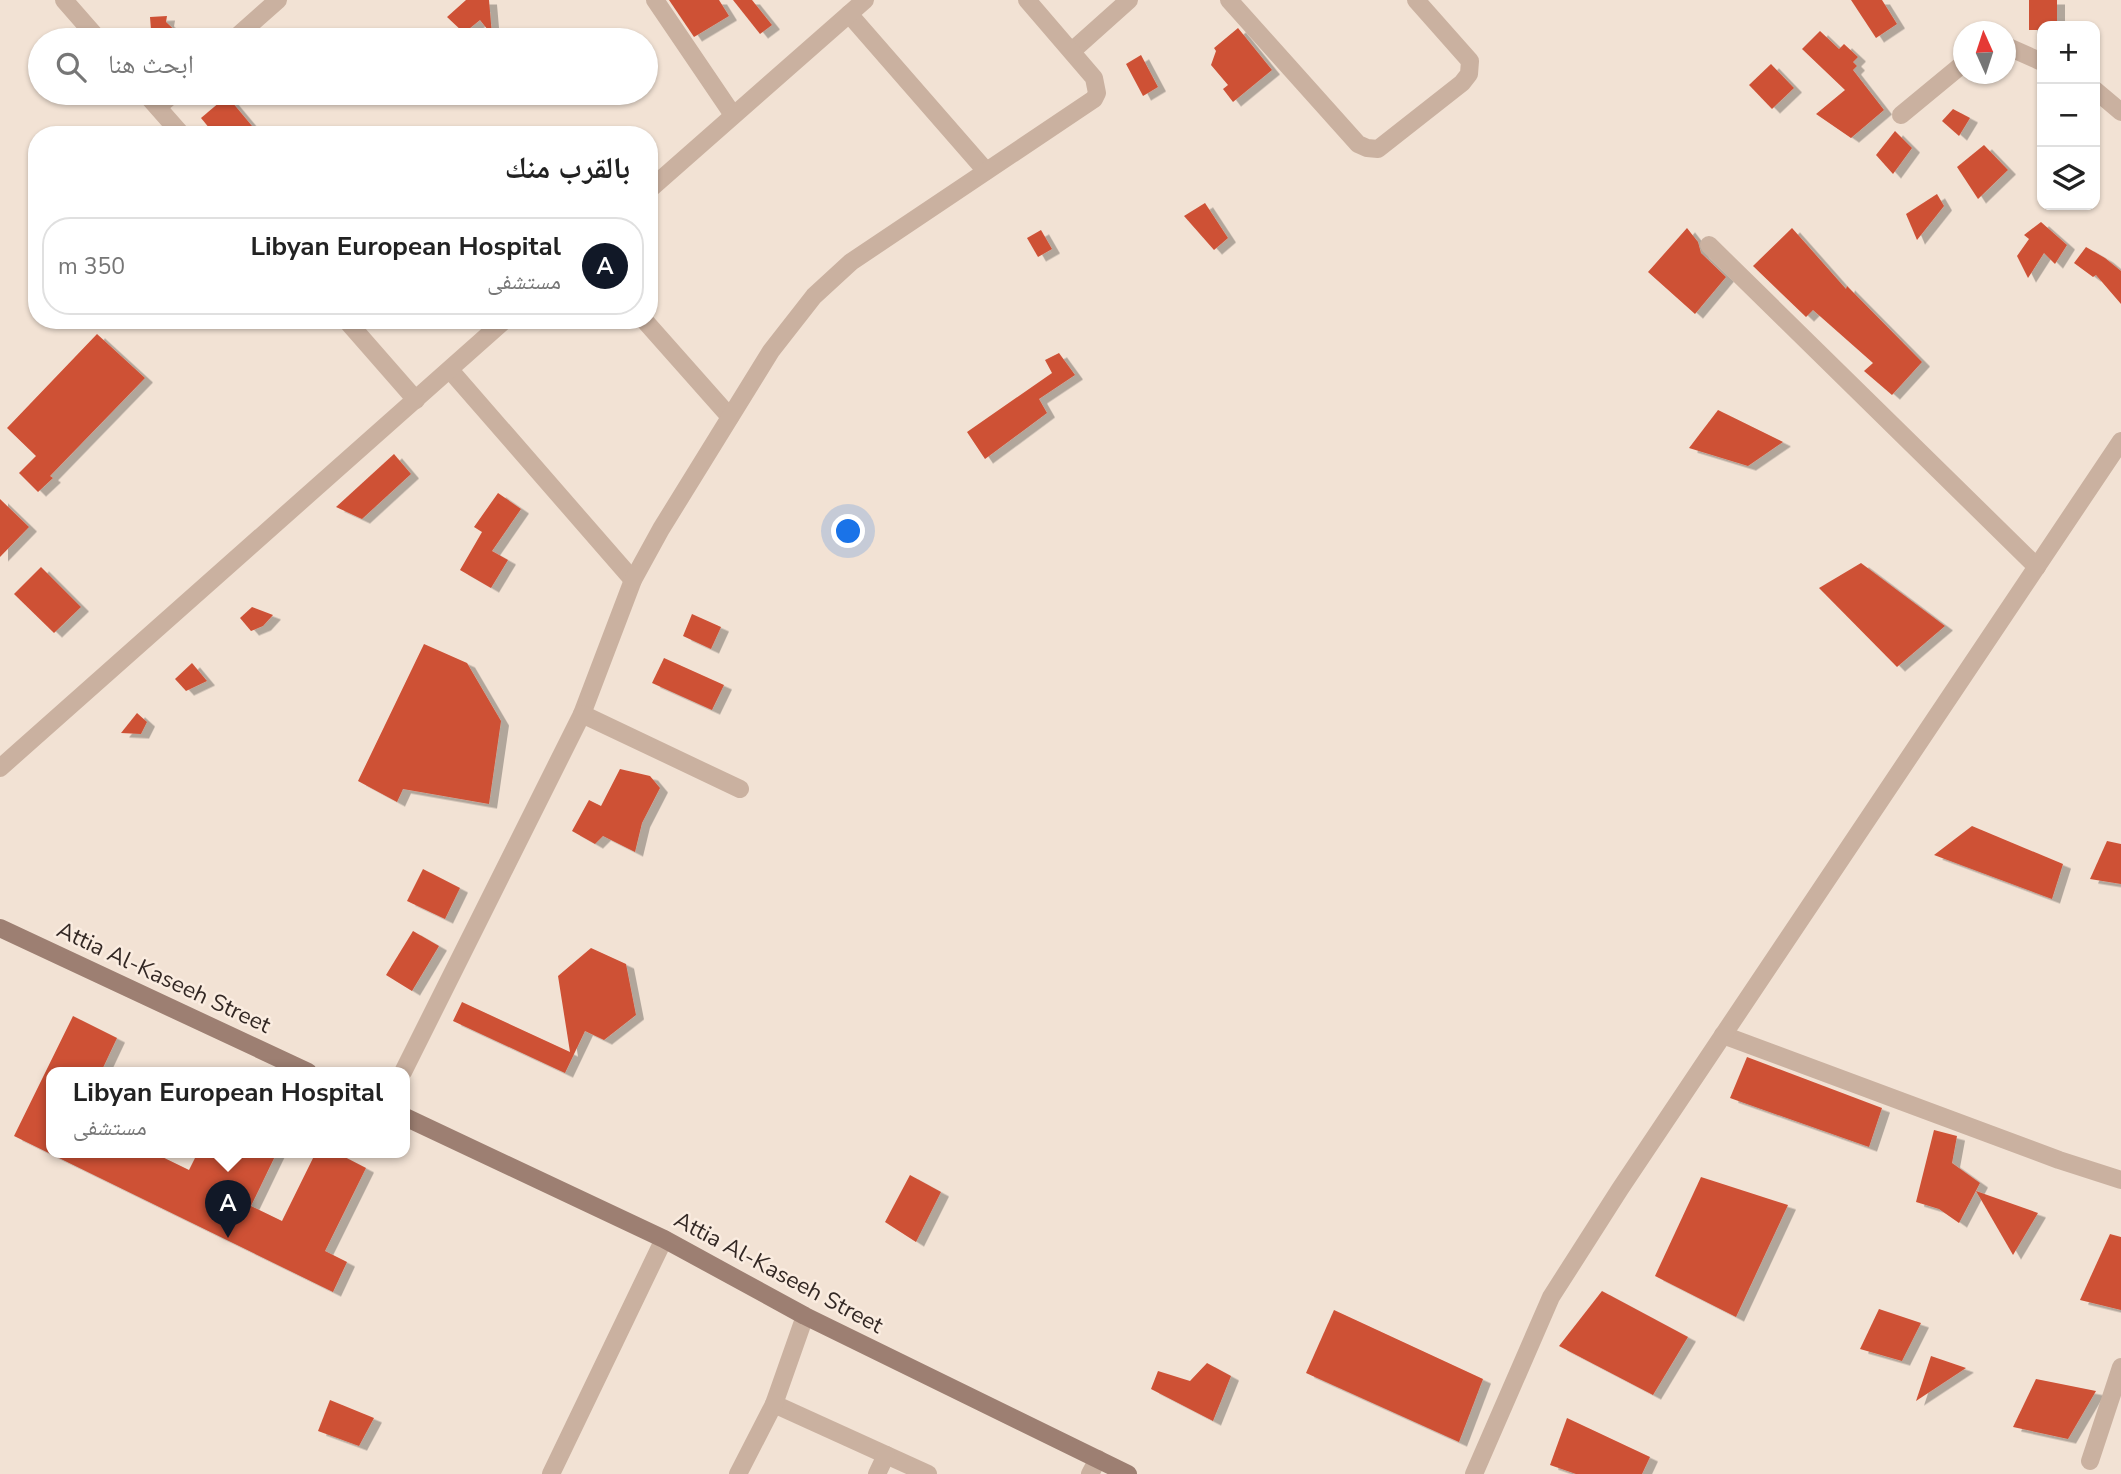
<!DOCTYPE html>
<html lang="ar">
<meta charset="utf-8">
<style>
body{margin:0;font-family:"Nunito Sans","Noto Naskh Arabic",sans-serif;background:#f6f6f6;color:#222;direction:rtl}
.controls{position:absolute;right:21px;top:21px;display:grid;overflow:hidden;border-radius:14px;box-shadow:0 2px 5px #0004}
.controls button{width:63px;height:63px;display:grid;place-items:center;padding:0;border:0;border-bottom:2px solid #e0e0e0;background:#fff;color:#222;font:35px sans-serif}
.compass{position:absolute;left:1953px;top:21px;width:63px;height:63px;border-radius:50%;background:#fff;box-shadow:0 2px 5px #0004;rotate:357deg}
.you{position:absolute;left:849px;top:532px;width:24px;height:24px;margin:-18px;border:5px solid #fff;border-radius:50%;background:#1a73e8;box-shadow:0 0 0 10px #1a73e833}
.badge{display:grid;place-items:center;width:46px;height:46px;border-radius:50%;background:#111827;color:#fff;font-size:23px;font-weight:700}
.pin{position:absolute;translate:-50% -58px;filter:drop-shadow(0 2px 4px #0008)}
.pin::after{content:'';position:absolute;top:37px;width:24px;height:21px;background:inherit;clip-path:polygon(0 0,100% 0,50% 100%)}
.popup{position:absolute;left:46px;top:1067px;width:364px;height:91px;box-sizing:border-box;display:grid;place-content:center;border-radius:14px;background:#fff;filter:drop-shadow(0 2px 5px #0005);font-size:23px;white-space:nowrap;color:#767676}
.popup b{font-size:26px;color:#222}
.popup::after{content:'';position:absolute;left:50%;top:100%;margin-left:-14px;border:14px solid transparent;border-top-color:#fff}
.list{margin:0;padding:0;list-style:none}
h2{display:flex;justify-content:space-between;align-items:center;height:91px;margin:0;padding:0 28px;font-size:30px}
h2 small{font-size:23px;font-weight:400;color:#767676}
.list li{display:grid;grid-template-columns:46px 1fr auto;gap:21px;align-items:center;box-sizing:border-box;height:98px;margin:0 14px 14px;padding:0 14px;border:2px solid #e0e0e0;border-radius:28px}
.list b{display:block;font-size:26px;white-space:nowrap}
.list p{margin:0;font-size:23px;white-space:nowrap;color:#767676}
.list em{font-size:23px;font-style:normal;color:#767676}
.icon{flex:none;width:38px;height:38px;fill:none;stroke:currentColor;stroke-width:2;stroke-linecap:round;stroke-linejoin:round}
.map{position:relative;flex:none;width:2121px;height:1474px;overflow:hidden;direction:ltr}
.search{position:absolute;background:#fff;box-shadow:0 2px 5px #0004;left:28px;top:28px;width:630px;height:77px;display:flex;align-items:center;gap:18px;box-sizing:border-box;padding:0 24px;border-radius:38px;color:#767676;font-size:26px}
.panel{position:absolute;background:#fff;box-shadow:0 2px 5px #0004;left:28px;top:126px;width:630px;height:203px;border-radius:28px;direction:rtl}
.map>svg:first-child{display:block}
</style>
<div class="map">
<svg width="2121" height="1474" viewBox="0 0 2121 1474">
<defs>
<filter id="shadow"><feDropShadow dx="8" dy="4.5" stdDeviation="0" flood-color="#0004"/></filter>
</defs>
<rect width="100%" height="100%" fill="#f2e2d4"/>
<g fill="#ce5136" filter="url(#shadow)">
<path d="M 466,0 L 489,0 L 492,35 L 480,20 L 464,33 L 447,17 Z"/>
<path d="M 669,0 L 719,0 L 729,16 L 694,37 Z"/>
<path d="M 733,0 L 752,0 L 772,25 L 760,34 Z"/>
<path d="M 1851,0 L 1882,0 L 1897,24 L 1876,38 Z"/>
<path d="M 2029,0 L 2057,0 L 2057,26 L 2042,26 L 2042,30 L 2029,30 Z"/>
<path d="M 167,16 L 166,22 L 185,40 L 131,40 L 151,30 L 150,17 Z"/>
<path d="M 1238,28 L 1272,70 L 1233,102 L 1223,89 L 1228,85 L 1211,65 L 1216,51 L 1214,48 Z"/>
<path d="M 1820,31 L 1839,49 L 1844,44 L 1858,57 L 1853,62 L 1857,66 L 1853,70 L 1884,110 L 1851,138 L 1816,114 L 1845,90 L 1802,49 Z"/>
<path d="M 1141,55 L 1158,87 L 1143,96 L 1126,64 Z"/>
<path d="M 1771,64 L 1794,88 L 1772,109 L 1749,85 Z"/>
<path d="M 227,96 L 252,126 L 242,135 L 215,135 L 201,118 Z"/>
<path d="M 1953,109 L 1970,118 L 1959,136 L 1942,121 Z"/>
<path d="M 1895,131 L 1912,148 L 1893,174 L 1876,155 Z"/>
<path d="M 1984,145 L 2008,170 L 1978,199 L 1957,167 Z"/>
<path d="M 1937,194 L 1944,206 L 1917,240 L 1906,214 Z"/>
<path d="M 1205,203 L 1228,238 L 1214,250 L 1184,216 Z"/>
<path d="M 2041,222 L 2067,245 L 2055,264 L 2044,253 L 2028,278 L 2017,256 L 2029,239 L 2024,235 Z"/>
<path d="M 1687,228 L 1698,242 L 1701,253 L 1726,277 L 1695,314 L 1648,272 Z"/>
<path d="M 1792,228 L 1846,289 L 1847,286 L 1922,362 L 1892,395 L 1864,371 L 1873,363 L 1813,310 L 1806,317 L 1753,266 Z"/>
<path d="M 1041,230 L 1052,249 L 1038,257 L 1027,238 Z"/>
<path d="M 2086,247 L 2105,258 L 2121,271 L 2121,304 L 2096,275 L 2093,277 L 2074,263 Z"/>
<path d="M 97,334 L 145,378 L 50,476 L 53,478 L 38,492 L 19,473 L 36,456 L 7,428 Z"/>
<path d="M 1059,353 L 1075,375 L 1039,399 L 1047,413 L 985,459 L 967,432 L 1052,373 L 1045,360 Z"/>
<path d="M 1718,410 L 1783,442 L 1748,466 L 1689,448 Z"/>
<path d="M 394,454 L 411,474 L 362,519 L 336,507 Z"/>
<path d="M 498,493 L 521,509 L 492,551 L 508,560 L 491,588 L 460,570 L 482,532 L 474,527 Z"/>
<path d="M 0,499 L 29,527 L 0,557 Z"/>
<path d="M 1861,563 L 1945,626 L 1897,667 L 1819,588 Z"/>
<path d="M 41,567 L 81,607 L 54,633 L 14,594 Z"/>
<path d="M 252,607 L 273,615 L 263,626 L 251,631 L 240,618 Z"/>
<path d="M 692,614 L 721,627 L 711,649 L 683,636 Z"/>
<path d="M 424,644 L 467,663 L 501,721 L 489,804 L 403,789 L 397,802 L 358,781 Z"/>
<path d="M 664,658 L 724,685 L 712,710 L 652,683 Z"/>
<path d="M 192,663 L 207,681 L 186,691 L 175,679 Z"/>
<path d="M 137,713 L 147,722 L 141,734 L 121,733 Z"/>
<path d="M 620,769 L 650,776 L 660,788 L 642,823 L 635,852 L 603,836 L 595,844 L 572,831 L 589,800 L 601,806 Z"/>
<path d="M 1972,826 L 2063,864 L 2052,899 L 1934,855 Z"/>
<path d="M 2107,841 L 2121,844 L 2121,884 L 2090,879 Z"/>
<path d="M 423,869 L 460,888 L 445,919 L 407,901 Z"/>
<path d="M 413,931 L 439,946 L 412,991 L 386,975 Z"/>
<path d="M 591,948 L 626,964 L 636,1015 L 604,1040 L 585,1031 L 565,1073 L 453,1021 L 462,1002 L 570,1052 L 558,976 Z"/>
<path d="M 73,1016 L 117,1038 L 101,1072 L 51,1072 L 51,1152 L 152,1152 L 189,1170 L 198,1152 L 277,1152 L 251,1206 L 282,1221 L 316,1152 L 335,1152 L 366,1168 L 325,1251 L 347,1262 L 333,1292 L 14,1136 Z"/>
<path d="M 1747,1057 L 1882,1108 L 1869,1147 L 1730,1098 Z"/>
<path d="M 1934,1130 L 1957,1136 L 1952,1163 L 1980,1183 L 1959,1223 L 1939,1209 L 1916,1202 Z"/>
<path d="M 910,1175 L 941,1192 L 916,1242 L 885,1222 Z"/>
<path d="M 1701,1177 L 1788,1205 L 1736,1317 L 1655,1276 Z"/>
<path d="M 1976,1191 L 2038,1213 L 2013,1255 Z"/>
<path d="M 2110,1234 L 2121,1237 L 2121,1310 L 2080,1300 Z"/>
<path d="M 1602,1291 L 1688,1337 L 1653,1395 L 1559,1346 Z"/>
<path d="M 1879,1309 L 1921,1323 L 1902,1361 L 1860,1349 Z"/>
<path d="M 1334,1310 L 1483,1379 L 1459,1442 L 1306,1373 Z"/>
<path d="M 1931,1356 L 1966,1368 L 1916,1401 Z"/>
<path d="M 1207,1363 L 1231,1376 L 1213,1421 L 1151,1389 L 1158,1371 L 1190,1381 Z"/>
<path d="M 2036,1379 L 2096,1391 L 2068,1439 L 2013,1427 Z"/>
<path d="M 330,1400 L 374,1418 L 359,1446 L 318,1431 Z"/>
<path d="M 1567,1418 L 1650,1457 L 1642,1474 L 1576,1474 L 1550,1465 Z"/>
</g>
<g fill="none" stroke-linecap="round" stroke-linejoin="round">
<g stroke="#cab1a0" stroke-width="18">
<path d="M 64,0 L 99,40"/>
<path d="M 655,0 L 733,115"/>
<path d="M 1229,0 L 1358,144 L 1367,148 L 1378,149 L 1462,83 L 1469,74 L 1470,61 L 1416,0"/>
<path d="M 849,14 L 986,171"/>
<path d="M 233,40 L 278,0"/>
<path d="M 2006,46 L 2042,62"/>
<path d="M 1072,51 L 1129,0"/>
<path d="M 2095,90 L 2121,112"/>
<path d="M 145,93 L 182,135"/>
<path d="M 158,107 L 174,93"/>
<path d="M 1901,115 L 1964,63"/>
<path d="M 649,190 L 865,0"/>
<path d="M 1709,245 L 2037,567"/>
<path d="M 346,320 L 416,400"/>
<path d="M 644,320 L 730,417"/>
<path d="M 450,370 L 633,580"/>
<path d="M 582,714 L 633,580 L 661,529 L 771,351 L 814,296 L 851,262 L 1094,99 L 1097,93 L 1094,78 L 1027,0"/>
<path d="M 0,768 L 505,320"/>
<path d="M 1723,1035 L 2059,1160 L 2121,1180"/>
<path d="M 403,1072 L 582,714 L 740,789"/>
<path d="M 774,1404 L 928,1474"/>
<path d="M 2090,1461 L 2121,1367"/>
<path d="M 551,1474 L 664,1239"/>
<path d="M 738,1474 L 774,1404 L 805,1316"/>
<path d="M 877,1474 L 886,1455"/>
<path d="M 1090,1474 L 1098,1459"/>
<path d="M 1474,1474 L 1551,1297 L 1620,1189 L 2121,441"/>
</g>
<g stroke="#9d7f72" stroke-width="18">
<path d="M 0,928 L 308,1072"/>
<path d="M 405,1117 L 664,1239 L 805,1316 L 1128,1474"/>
</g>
</g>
<g text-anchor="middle" stroke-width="5" stroke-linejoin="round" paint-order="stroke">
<g font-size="23" fill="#332824" stroke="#faece0">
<text transform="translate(164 977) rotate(25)" y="8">Attia Al-Kaseeh Street</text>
<text transform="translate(779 1272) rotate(28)" y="8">Attia Al-Kaseeh Street</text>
</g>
</g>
</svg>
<div class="controls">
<button>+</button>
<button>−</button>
<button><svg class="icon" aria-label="layers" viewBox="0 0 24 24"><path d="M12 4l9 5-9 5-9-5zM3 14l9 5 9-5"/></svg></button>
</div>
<svg class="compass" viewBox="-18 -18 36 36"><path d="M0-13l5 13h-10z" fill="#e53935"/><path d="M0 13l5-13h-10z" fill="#767676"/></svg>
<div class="you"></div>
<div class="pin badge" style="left:228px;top:1238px">A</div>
<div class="popup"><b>Libyan European Hospital</b>مستشفى</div>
<div class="search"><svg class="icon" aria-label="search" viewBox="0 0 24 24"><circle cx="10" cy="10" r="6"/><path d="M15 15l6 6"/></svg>ابحث هنا</div>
<section class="panel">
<h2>بالقرب منك<small></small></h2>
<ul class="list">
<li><span class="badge">A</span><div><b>Libyan European Hospital</b><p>مستشفى</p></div><em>350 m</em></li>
</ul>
</section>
</div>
